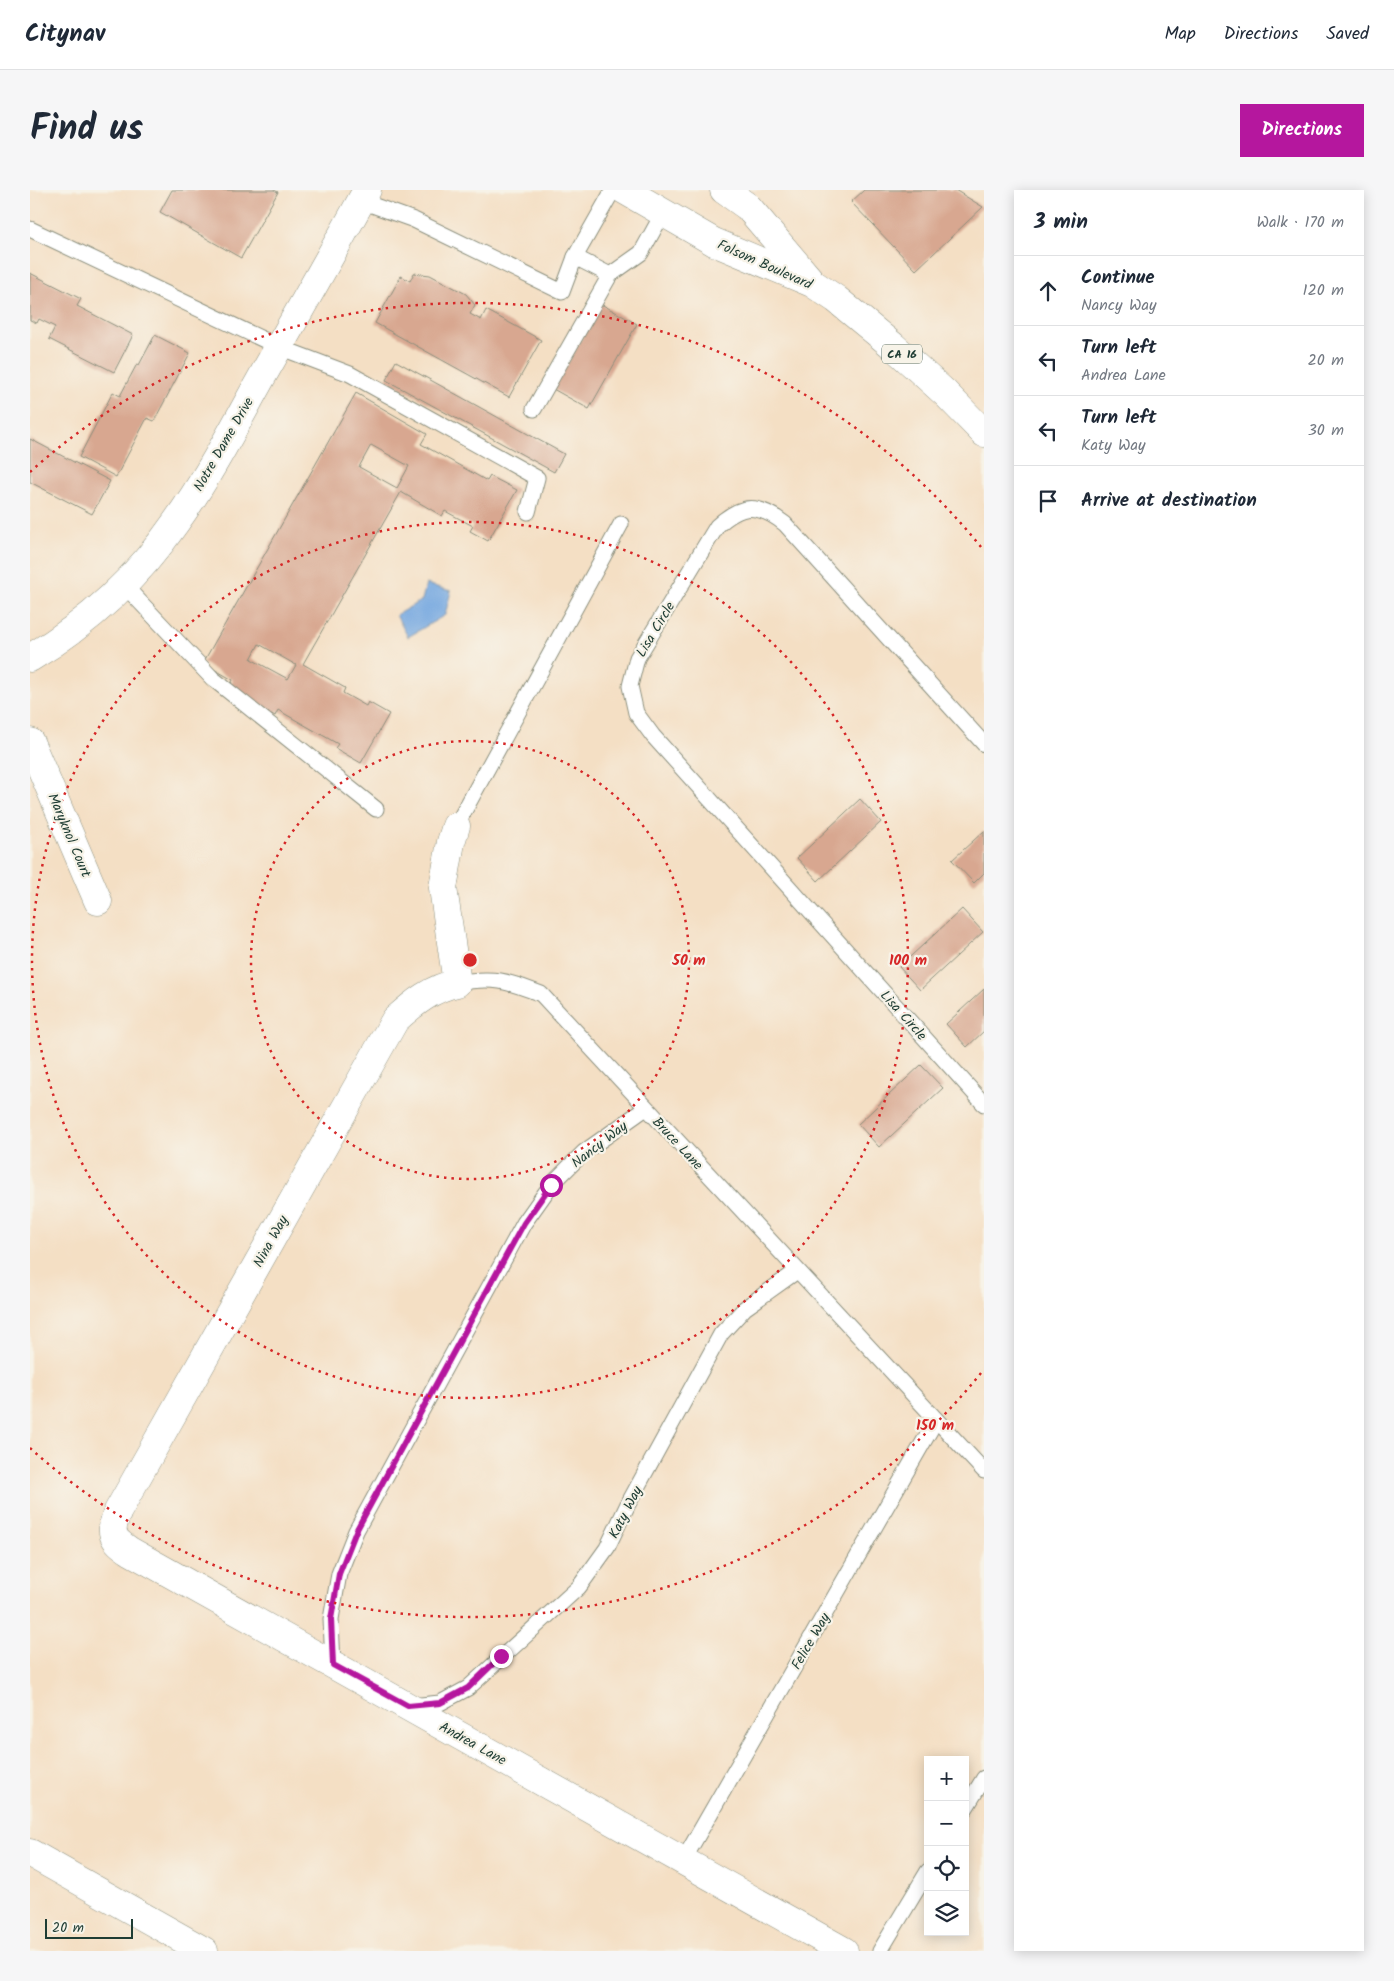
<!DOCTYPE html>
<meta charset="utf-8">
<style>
body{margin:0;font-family:Kalam,sans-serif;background:#f6f6f7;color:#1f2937}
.controls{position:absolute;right:15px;bottom:15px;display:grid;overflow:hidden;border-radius:0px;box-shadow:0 2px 12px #0003}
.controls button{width:45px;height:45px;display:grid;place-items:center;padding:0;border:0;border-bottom:1px solid #e0e1e3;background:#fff;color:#1f2937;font:25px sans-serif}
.scale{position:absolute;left:15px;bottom:12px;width:88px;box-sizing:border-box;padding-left:5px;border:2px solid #1f3d34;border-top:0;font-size:14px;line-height:18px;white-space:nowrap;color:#1f3d34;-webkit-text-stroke:4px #f7f3e8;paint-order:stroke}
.stop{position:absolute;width:15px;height:15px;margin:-11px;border:4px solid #b5179e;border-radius:50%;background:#fff}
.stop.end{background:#b5179e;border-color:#fff;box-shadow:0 1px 5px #0008}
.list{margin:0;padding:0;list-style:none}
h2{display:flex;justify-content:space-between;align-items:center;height:65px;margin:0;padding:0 20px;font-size:21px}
h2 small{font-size:16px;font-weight:400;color:#747a83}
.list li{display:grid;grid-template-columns:32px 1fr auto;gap:15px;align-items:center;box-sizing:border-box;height:70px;padding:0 20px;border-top:1px solid #e0e1e3}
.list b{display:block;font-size:19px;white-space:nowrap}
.list p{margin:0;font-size:16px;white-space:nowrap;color:#747a83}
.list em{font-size:16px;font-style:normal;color:#747a83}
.icon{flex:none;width:28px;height:28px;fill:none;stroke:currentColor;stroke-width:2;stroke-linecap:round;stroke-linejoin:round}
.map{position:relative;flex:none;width:954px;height:1761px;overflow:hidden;border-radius:0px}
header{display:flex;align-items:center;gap:30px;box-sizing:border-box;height:70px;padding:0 25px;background:#fff;border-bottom:1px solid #e0e1e3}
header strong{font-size:24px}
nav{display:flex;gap:28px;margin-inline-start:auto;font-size:18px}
.intro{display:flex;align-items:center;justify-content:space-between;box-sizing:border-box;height:120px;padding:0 30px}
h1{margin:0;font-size:35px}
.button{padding:12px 22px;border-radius:0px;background:#b5179e;color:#fff;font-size:18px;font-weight:700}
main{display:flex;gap:30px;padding:0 30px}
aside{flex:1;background:#fff;border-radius:0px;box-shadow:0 2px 12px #0003}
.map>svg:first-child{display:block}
</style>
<header>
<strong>Citynav</strong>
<nav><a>Map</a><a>Directions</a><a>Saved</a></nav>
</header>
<div class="intro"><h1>Find us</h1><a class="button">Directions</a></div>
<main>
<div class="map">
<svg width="954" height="1761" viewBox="0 0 954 1761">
<rect width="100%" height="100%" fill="#f7f3e8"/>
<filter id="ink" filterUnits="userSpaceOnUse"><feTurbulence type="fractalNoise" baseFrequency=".02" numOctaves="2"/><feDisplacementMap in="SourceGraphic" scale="10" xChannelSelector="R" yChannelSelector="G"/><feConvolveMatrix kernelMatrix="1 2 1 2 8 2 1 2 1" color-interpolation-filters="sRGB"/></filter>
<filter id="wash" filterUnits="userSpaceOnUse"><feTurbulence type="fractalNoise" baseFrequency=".0096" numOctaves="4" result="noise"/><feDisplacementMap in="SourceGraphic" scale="20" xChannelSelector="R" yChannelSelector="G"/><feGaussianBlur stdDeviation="1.12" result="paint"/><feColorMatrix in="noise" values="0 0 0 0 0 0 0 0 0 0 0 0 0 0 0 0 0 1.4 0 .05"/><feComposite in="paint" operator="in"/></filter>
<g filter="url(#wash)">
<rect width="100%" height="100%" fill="#f4dfc4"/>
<path fill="#75a7e0" stroke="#4a728a" d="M 396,394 L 421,401 L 415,425 L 378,447 L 366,425 L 392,410 Z"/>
<g id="blocks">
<g fill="#d8a790" fill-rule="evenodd">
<path d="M 142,0 L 244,0 L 248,2 L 211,68 L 130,22 Z"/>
<path d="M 834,0 L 925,0 L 953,17 L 886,80 L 821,12 Z"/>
<path d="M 0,83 L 51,109 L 47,116 L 103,145 L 84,182 L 19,149 L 25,137 L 9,129 L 7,133 L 0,130 Z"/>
<path d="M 384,83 L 400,85 L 436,104 L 445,115 L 440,124 L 451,130 L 456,120 L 511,150 L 479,207 L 345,133 L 371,86 L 380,91 Z"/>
<path d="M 571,114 L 607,134 L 559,219 L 523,199 Z"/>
<path d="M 125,145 L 160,163 L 124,231 L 117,228 L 86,287 L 49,267 L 83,202 L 90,206 L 107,174 L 109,175 Z"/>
<path d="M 366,171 L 534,264 L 524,282 L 356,190 Z"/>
<path d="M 326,203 L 397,244 L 391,254 L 457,291 L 460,286 L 487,300 L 458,351 L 440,341 L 443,336 L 415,321 L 412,326 L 371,302 L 273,474 L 315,498 L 313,503 L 336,516 L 338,512 L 359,524 L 331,573 L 305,558 L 308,554 L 248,520 L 245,526 L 198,499 L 203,490 L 173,473 ZM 341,255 L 379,276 L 367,298 L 329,277 ZM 229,454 L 266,475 L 258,489 L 221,469 Z"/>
<path d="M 0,249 L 80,291 L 62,324 L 0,292 Z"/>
<path d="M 830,609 L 851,632 L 788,691 L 767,668 Z"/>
<path d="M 954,641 L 954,683 L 944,693 L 922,670 Z"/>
<path d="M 932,719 L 953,742 L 890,800 L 869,777 Z"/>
<path d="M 954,799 L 954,841 L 937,857 L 916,834 Z"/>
<path d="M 891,875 L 913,898 L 849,957 L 828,934 Z"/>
</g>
</g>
</g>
<g filter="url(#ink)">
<use href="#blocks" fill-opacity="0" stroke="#8a8e7c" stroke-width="1"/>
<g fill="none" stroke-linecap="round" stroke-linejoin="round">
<defs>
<g id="lane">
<path d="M 331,11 L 384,30 L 532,102 L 545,67 L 583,0"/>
<path d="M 0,39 L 249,157 L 320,184 L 507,288 L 498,322"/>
<path d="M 545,67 L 580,85"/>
<path d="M 504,219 L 580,85 L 611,63 L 633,23"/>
<path d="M 93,394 L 182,488 L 346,619"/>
<path d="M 954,554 L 755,334 C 728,313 712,313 687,336 L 607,468 L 600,496 L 606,523 L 623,546 L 954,914"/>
<path d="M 426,636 L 591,334"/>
<path d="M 427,793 C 463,786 478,791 511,804 L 954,1281"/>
<path d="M 303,1475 L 301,1429 L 309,1384 L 326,1341 L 494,1033 L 521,995 L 554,962 L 616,918"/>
<path d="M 381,1516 L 410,1513 L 438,1498 L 549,1397 L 577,1358 L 598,1314 L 691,1144 L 715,1118 L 767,1081"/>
<path d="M 935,1619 L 954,1588"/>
<path d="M 653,1671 L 906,1230"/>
<path d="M 850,1761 L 898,1681"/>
</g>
<g id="street">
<path d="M 0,552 L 68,711"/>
<path d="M 426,636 L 421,652 L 413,698 L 427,793 C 402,798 384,813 365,830 L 88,1321 C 79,1343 81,1348 100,1361 L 814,1761"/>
</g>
<g id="secondary">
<path d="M 0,468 C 57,434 108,387 146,332 C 179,286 205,235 233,185 C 268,123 303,62 337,0"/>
<path d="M 0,1663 L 174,1761"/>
</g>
<g id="primary">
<path d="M 594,0 L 684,52 L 782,93 L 806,109 L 863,156 L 915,203 L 954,243"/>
<path d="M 694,0 L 718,17 L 780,90"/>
</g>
</defs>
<use href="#lane" stroke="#8a8e7c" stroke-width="17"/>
<use href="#street" stroke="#8a8e7c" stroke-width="29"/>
<use href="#secondary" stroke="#8a8e7c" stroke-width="29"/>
<use href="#primary" stroke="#8a8e7c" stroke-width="29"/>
<use href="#lane" stroke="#fff" stroke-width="15"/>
<use href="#street" stroke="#fff" stroke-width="28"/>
<use href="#secondary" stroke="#fff" stroke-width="28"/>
<use href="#primary" stroke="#fff" stroke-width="28"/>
</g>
</g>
<g fill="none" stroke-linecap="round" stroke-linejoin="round" filter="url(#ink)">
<path stroke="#b5179e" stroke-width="6" d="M 471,1466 L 438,1498 L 410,1513 L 378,1516 L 303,1475 L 301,1429 L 309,1384 L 326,1341 L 494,1033 L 521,995"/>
</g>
<g fill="none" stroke="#d62828" stroke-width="2.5" stroke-dasharray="2.5 5">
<circle cx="440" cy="770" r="219"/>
<circle cx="440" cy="770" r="438"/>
<path d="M951 1183A657 657 0 0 1 0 1258M0 282A657 657 0 0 1 951 357"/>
</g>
<g text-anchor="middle" stroke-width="4.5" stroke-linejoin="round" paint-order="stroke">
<rect fill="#f7f3e8" stroke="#60746a" stroke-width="1" x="852" y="154.5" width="40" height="19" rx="4"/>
<g font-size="12" font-weight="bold" fill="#1f3d34">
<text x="872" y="168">CA 16</text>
</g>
<g font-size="14" fill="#1f3d34" stroke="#f7f3e8">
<text transform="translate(735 74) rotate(24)" y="5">Folsom Boulevard</text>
<text transform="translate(193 254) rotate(-60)" y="5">Notre Dame Drive</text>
<text transform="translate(625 439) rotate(-59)" y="5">Lisa Circle</text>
<text transform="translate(40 645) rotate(67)" y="5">Maryknol Court</text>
<text transform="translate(874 825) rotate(48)" y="5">Lisa Circle</text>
<text transform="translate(648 953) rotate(47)" y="5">Bruce Lane</text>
<text transform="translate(569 954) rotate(-38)" y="5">Nancy Way</text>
<text transform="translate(240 1051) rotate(-61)" y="5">Nina Way</text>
<text transform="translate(595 1322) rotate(-63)" y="5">Katy Way</text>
<text transform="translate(780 1451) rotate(-60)" y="5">Felice Way</text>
<text transform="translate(443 1553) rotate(29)" y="5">Andrea Lane</text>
</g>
</g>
<circle cx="440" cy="770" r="8" fill="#d62828" stroke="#f7f3e8" stroke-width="2.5"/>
<g font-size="15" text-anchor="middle" font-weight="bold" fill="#d62828" stroke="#f7f3e8" stroke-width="4.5" stroke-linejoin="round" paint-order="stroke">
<text x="659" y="775">50 m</text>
<text x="878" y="775">100 m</text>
<text x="905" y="1240">150 m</text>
</g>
</svg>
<div class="controls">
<button>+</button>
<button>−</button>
<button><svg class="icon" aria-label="locate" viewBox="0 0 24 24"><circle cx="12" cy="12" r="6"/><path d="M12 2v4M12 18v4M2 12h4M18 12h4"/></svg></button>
<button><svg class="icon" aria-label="layers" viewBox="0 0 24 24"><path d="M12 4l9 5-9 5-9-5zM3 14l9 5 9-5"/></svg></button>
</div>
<div class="scale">20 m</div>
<div class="stop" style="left:521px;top:995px"></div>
<div class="stop end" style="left:471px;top:1466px"></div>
</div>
<aside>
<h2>3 min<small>Walk · 170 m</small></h2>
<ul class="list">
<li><svg class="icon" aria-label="ahead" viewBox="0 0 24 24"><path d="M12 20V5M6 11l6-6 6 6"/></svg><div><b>Continue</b><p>Nancy Way</p></div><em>120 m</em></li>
<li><svg class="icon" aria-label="left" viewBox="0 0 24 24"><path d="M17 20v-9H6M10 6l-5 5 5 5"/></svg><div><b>Turn left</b><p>Andrea Lane</p></div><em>20 m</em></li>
<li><svg class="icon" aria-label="left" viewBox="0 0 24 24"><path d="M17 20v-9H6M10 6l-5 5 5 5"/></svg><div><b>Turn left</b><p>Katy Way</p></div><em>30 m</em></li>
<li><svg class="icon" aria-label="arrive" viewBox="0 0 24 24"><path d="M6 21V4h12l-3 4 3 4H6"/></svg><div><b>Arrive at destination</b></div></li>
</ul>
</aside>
</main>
